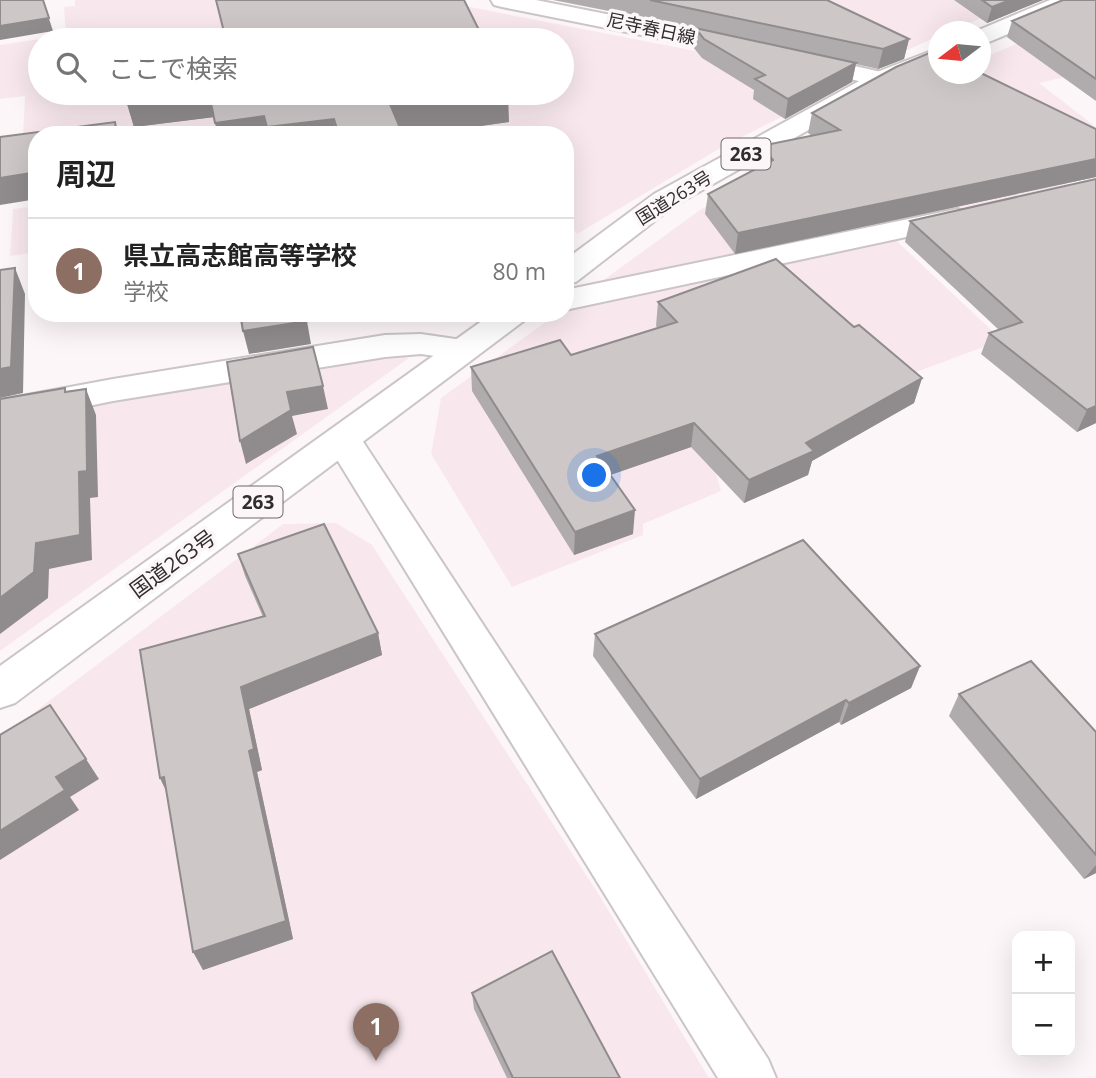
<!DOCTYPE html>
<html lang="ja">
<meta charset="utf-8">
<style>
body{margin:0;font-family:"Open Sans","Noto Sans JP",sans-serif;background:#f2f2f2;color:#222}
.controls{position:absolute;right:21px;bottom:21px;display:grid;overflow:hidden;border-radius:14px;box-shadow:0 7px 28px #0002}
.controls button{width:63px;height:63px;display:grid;place-items:center;padding:0;border:0;border-bottom:2px solid #e0e0e0;background:#fff;color:#222;font:35px sans-serif}
.compass{position:absolute;left:928px;top:21px;width:63px;height:63px;border-radius:50%;background:#fff;box-shadow:0 7px 28px #0002;rotate:254deg}
.you{position:absolute;left:595px;top:476px;width:24px;height:24px;margin:-18px;border:5px solid #fff;border-radius:50%;background:#1a73e8;box-shadow:0 0 0 10px #1a73e833}
.badge{display:grid;place-items:center;width:46px;height:46px;border-radius:50%;background:#1a73e8;color:#fff;font-size:23px;font-weight:700}
.pin{position:absolute;translate:-50% -58px;filter:drop-shadow(0 2px 4px #0008)}
.pin::after{content:'';position:absolute;top:37px;width:24px;height:21px;background:inherit;clip-path:polygon(0 0,100% 0,50% 100%)}
.list{margin:0;padding:0;list-style:none}
h2{display:flex;justify-content:space-between;align-items:center;height:91px;margin:0;padding:0 28px;font-size:30px}
h2 small{font-size:23px;font-weight:400;color:#767676}
.list li{display:grid;grid-template-columns:46px 1fr auto;gap:21px;align-items:center;box-sizing:border-box;height:105px;padding:0 28px;border-top:2px solid #e0e0e0}
.list b{display:block;font-size:26px;white-space:nowrap}
.list p{margin:0;font-size:23px;white-space:nowrap;color:#767676}
.list em{font-size:23px;font-style:normal;color:#767676}
.icon{flex:none;width:38px;height:38px;fill:none;stroke:currentColor;stroke-width:2;stroke-linecap:round;stroke-linejoin:round}
.map{position:relative;flex:none;width:1096px;height:1078px;overflow:hidden}
.search{position:absolute;background:#fff;box-shadow:0 7px 28px #0002;left:28px;top:28px;width:546px;height:77px;display:flex;align-items:center;gap:18px;box-sizing:border-box;padding:0 24px;border-radius:38px;color:#767676;font-size:26px}
.panel{position:absolute;background:#fff;box-shadow:0 7px 28px #0002;left:28px;top:126px;width:546px;height:196px;border-radius:28px}
.map>svg:first-child{display:block}
</style>
<div class="map">
<svg width="1096" height="1078" viewBox="0 0 1096 1078">
<rect width="100%" height="100%" fill="#fdf6f8"/>
<g fill="#f8e8ed" fill-rule="evenodd">
<path d="M 75,0 L 434,0 L 819,75 L 831,92 L 722,147 L 577,234 L 565,218 L 565,135 L 513,135 L 511,131 L 485,135 L 37,135 L 22,155 L 25,96 L 0,99 L 0,45 L 66,35 L 64,7 L 75,6 ZM 40,40 L 562,40 L 562,93 L 40,93 Z"/>
<path d="M 658,0 L 1028,0 L 949,31 L 939,32 L 938,36 L 879,63 L 861,66 L 685,31 Z"/>
<path d="M 1085,14 L 1096,70 L 1039,83 L 1096,127 L 1096,136 L 1029,148 L 1073,189 L 885,230 L 1002,340 L 860,393 L 712,459 L 721,491 L 643,524 L 643,535 L 512,587 L 431,454 L 441,398 L 558,313 L 565,313 L 565,308 L 700,210 L 857,119 L 981,74 L 981,59 Z"/>
<path d="M 37,206 L 37,252 L 10,256 L 13,209 Z"/>
<path d="M 339,345 L 409,358 L 0,651 L 0,405 Z"/>
<path d="M 336,523 L 372,545 L 601,898 L 709,1078 L 0,1078 L 0,738 L 283,524 Z"/>
</g>
<g fill="none" stroke-linecap="round" stroke-linejoin="round">
<defs>
<g id="minor">
<path d="M 491,0 L 536,0 L 746,42 L 754,44 L 758,49 L 754,54 L 746,56 L 502,7 L 494,5 Z"/>
<path d="M 801,54 L 890,74 L 893,79 L 890,84 L 881,86 L 792,66 L 789,61 L 792,56 Z"/>
<path d="M 957,209 L 967,212 L 972,218 L 967,224 L 565,310 L 565,290 Z"/>
<path d="M 421,334 L 476,342 L 480,349 L 476,356 L 464,360 L 421,354 L 385,357 L 113,401 L 0,424 L 0,400 L 113,379 L 385,335 Z"/>
</g>
<path id="tertiary" d="M 343,428 L 356,431 L 768,1059 L 776,1078 L 718,1078 L 325,440 L 330,431 Z"/>
<g id="trunk">
<path d="M 1050,0 L 1080,0 L 1077,5 L 989,42 L 981,44 L 981,32 L 974,32 Z"/>
<path d="M 939,48 L 939,64 L 890,84 L 674,206 L 576,282 L 565,284 L 565,260 L 654,194 L 872,74 Z"/>
<path d="M 493,313 L 530,313 L 525,320 L 15,703 L 0,708 L 0,666 Z"/>
</g>
</defs>
<use href="#minor" stroke="#cbc5c7" stroke-width="4"/>
<use href="#tertiary" stroke="#cbc5c7" stroke-width="4"/>
<use href="#trunk" stroke="#cbc5c7" stroke-width="4"/>
<use href="#minor" fill="#fff" fill-rule="evenodd"/>
<use href="#tertiary" fill="#fff" fill-rule="evenodd"/>
<use href="#trunk" fill="#fff" fill-rule="evenodd"/>
</g>
<g fill="#b0abac">
<path d="M 553,0 L 827,0 L 909,39 L 904,59 L 878,69 L 856,64 L 852,82 L 785,119 L 753,99 L 754,90 L 702,58 L 693,47 L 695,28 Z"/>
<path d="M 954,0 L 1043,0 L 987,23 Z"/>
<path d="M 1096,0 L 1096,101 L 1007,37 L 1012,21 Z"/>
<path d="M 124,93 L 509,122 L 417,135 L 218,135 L 214,117 L 134,127 Z"/>
<path d="M 812,113 L 1096,129 L 1096,177 L 735,254 L 705,214 L 708,194 L 758,167 L 761,146 L 812,136 L 808,133 Z"/>
<path d="M 1096,179 L 1096,423 L 1077,432 L 981,354 L 989,333 L 999,330 L 905,242 L 910,221 Z"/>
<path d="M 658,302 L 854,327 L 922,378 L 914,403 L 812,461 L 808,475 L 744,503 L 691,447 L 610,475 L 633,534 L 574,555 L 472,391 L 471,367 L 571,355 L 658,328 L 656,326 Z"/>
<path d="M 238,554 L 378,633 L 382,655 L 249,709 L 262,770 L 257,772 L 293,939 L 203,970 L 167,792 L 160,778 L 263,617 L 245,576 Z"/>
<path d="M 595,634 L 920,666 L 911,688 L 841,725 L 839,722 L 696,799 L 593,656 Z"/>
<path d="M 959,694 L 1096,732 L 1096,873 L 1084,879 L 949,716 Z"/>
<path d="M 472,993 L 620,1078 L 507,1078 L 474,1009 Z"/>
</g>
<g fill="#908b8c">
<path d="M 43,0 L 53,31 L 0,40 L 0,26 Z"/>
<path d="M 1010,0 L 1043,0 L 987,23 L 992,7 Z"/>
<path d="M 909,39 L 904,59 L 878,69 L 883,49 Z"/>
<path d="M 856,63 L 852,82 L 785,119 L 788,99 Z"/>
<path d="M 133,93 L 209,93 L 215,117 L 134,127 L 124,94 Z"/>
<path d="M 477,93 L 508,93 L 509,122 L 417,135 L 394,135 L 390,104 Z"/>
<path d="M 264,116 L 268,135 L 218,135 L 215,123 Z"/>
<path d="M 334,119 L 336,135 L 268,135 L 267,127 Z"/>
<path d="M 1096,159 L 1096,177 L 735,254 L 738,233 Z"/>
<path d="M 37,172 L 37,199 L 0,205 L 0,178 Z"/>
<path d="M 15,268 L 25,294 L 23,393 L 0,398 L 0,369 Z"/>
<path d="M 307,321 L 311,344 L 249,354 L 243,331 Z"/>
<path d="M 922,378 L 914,403 L 812,461 L 808,475 L 744,503 L 749,480 L 806,443 Z"/>
<path d="M 323,386 L 328,409 L 292,416 L 297,434 L 246,464 L 240,441 L 287,392 Z"/>
<path d="M 86,389 L 96,415 L 98,497 L 90,498 L 92,560 L 49,569 L 48,598 L 0,634 L 0,598 L 79,472 Z"/>
<path d="M 1096,406 L 1096,423 L 1077,432 L 1087,410 Z"/>
<path d="M 694,423 L 691,447 L 596,480 L 597,456 Z"/>
<path d="M 635,510 L 633,534 L 574,555 L 575,532 Z"/>
<path d="M 378,633 L 382,655 L 249,709 L 262,770 L 257,772 L 293,939 L 203,970 L 193,952 L 241,687 Z"/>
<path d="M 920,666 L 911,688 L 841,725 L 849,703 Z"/>
<path d="M 846,700 L 839,722 L 696,799 L 700,779 Z"/>
<path d="M 86,759 L 99,779 L 70,797 L 79,810 L 0,860 L 0,831 L 56,777 Z"/>
<path d="M 164,777 L 170,799 L 160,778 Z"/>
<path d="M 1096,865 L 1096,873 L 1084,879 Z"/>
</g>
<g fill="#cdc7c8" stroke="#908b8c" stroke-width="2">
<path d="M 0,0 L 43,0 L 49,18 L 0,26 Z"/>
<path d="M 216,0 L 464,0 L 484,40 L 226,40 Z"/>
<path d="M 650,0 L 827,0 L 909,39 L 883,49 Z"/>
<path d="M 982,0 L 1010,0 L 992,7 Z"/>
<path d="M 1063,0 L 1096,0 L 1096,79 L 1012,21 Z"/>
<path d="M 695,28 L 856,63 L 788,99 L 755,79 L 765,75 L 704,39 Z"/>
<path d="M 934,51 L 939,53 L 939,74 L 981,73 L 1096,129 L 1096,159 L 738,233 L 708,194 L 773,160 L 761,146 L 840,130 L 812,113 L 896,67 Z"/>
<path d="M 209,93 L 477,93 L 390,104 L 403,135 L 339,135 L 334,119 L 267,127 L 264,116 L 215,123 Z"/>
<path d="M 115,122 L 117,135 L 37,135 L 37,172 L 0,178 L 0,137 Z"/>
<path d="M 1096,179 L 1096,406 L 1087,410 L 989,333 L 1022,322 L 910,221 Z"/>
<path d="M 776,259 L 854,327 L 859,325 L 922,378 L 806,443 L 814,451 L 749,480 L 694,423 L 597,456 L 635,510 L 575,532 L 471,367 L 560,340 L 571,355 L 677,322 L 658,302 Z"/>
<path d="M 15,268 L 11,367 L 0,369 L 0,270 Z"/>
<path d="M 240,313 L 305,313 L 307,321 L 243,331 Z"/>
<path d="M 313,347 L 323,386 L 287,392 L 291,410 L 240,441 L 227,362 Z"/>
<path d="M 65,388 L 65,392 L 86,389 L 87,471 L 79,472 L 80,535 L 36,543 L 34,572 L 0,598 L 0,399 Z"/>
<path d="M 324,524 L 378,633 L 241,687 L 254,749 L 249,751 L 286,921 L 193,952 L 164,777 L 160,778 L 140,650 L 265,616 L 238,554 Z"/>
<path d="M 803,540 L 920,666 L 849,703 L 846,700 L 700,779 L 595,634 Z"/>
<path d="M 1031,661 L 1096,732 L 1096,855 L 959,694 Z"/>
<path d="M 50,705 L 86,759 L 56,777 L 65,790 L 0,831 L 0,735 Z"/>
<path d="M 552,951 L 620,1078 L 513,1078 L 472,993 Z"/>
</g>
<g text-anchor="middle" stroke-width="7" stroke-linejoin="round" paint-order="stroke">
<g font-size="18" fill="#302d2e" stroke="#fdf6f8">
<text transform="translate(651 29) rotate(12)" y="6">尼寺春日線</text>
<text transform="translate(674 198) rotate(-32)" y="6">国道263号</text>
</g>
<g fill="#fdf6f8" stroke="#6e696b" stroke-width="2">
<rect x="721.5" y="138.5" width="49" height="31" rx="5"/>
<rect x="233.5" y="486.5" width="49" height="31" rx="5"/>
</g>
<g font-size="19" font-weight="bold" fill="#302d2e">
<text x="746" y="161">263</text>
<text x="258" y="509">263</text>
</g>
<g font-size="21" fill="#302d2e" stroke="#fdf6f8">
<text transform="translate(173 564) rotate(-36)" y="7">国道263号</text>
</g>
</g>
</svg>
<div class="controls">
<button>+</button>
<button>−</button>
</div>
<svg class="compass" viewBox="-18 -18 36 36"><path d="M0-13l5 13h-10z" fill="#e53935"/><path d="M0 13l5-13h-10z" fill="#767676"/></svg>
<div class="you"></div>
<div class="pin badge" style="left:376px;top:1061px;background:#8d6e63">1</div>
<div class="search"><svg class="icon" aria-label="search" viewBox="0 0 24 24"><circle cx="10" cy="10" r="6"/><path d="M15 15l6 6"/></svg>ここで検索</div>
<section class="panel">
<h2>周辺<small></small></h2>
<ul class="list">
<li><span class="badge" style="background:#8d6e63">1</span><div><b>県立高志館高等学校</b><p>学校</p></div><em>80 m</em></li>
</ul>
</section>
</div>
